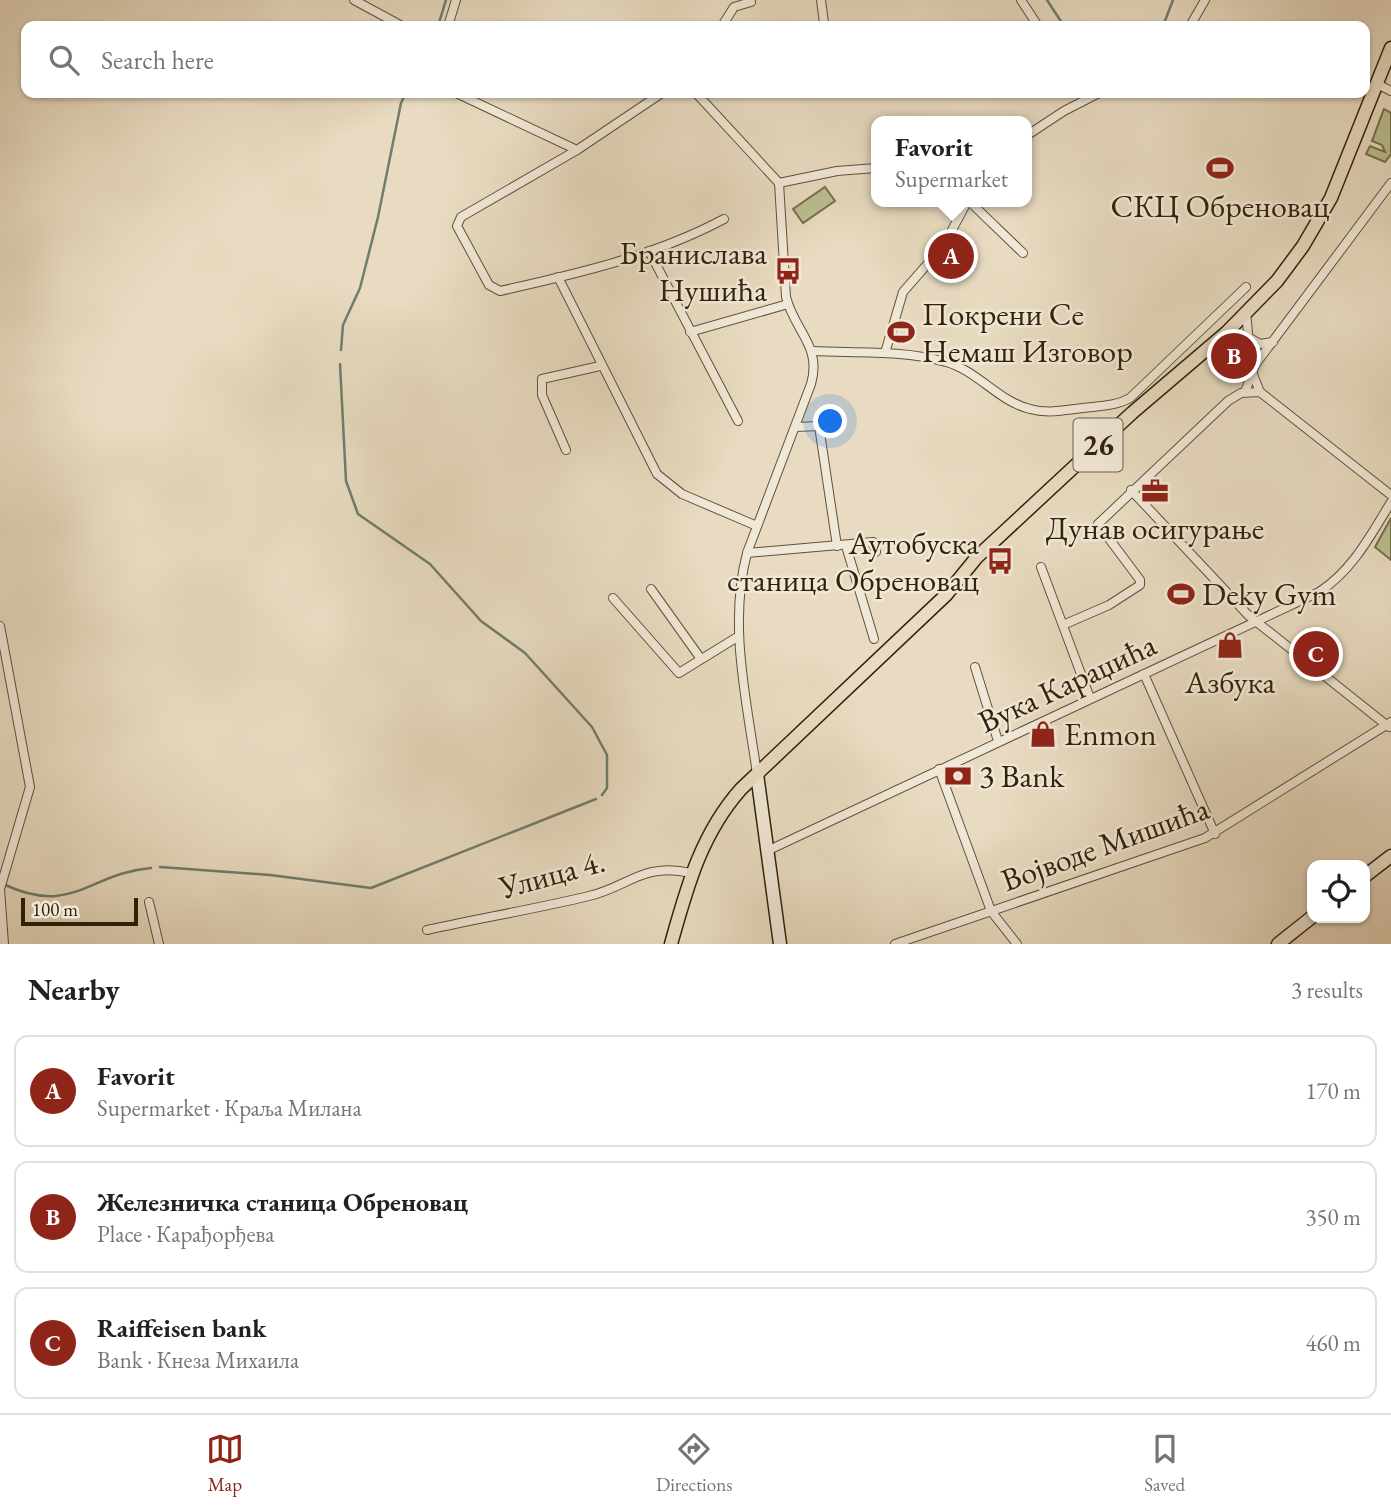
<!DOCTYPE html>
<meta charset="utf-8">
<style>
body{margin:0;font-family:"EB Garamond",serif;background:#f2f2f2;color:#202124}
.controls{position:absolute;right:21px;bottom:21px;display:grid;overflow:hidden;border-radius:14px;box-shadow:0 2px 5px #0004}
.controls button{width:63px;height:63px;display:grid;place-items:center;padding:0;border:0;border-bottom:2px solid #e0e0e0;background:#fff;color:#202124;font:35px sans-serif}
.scale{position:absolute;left:21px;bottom:18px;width:117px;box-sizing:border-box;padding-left:7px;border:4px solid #32210a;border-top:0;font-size:19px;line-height:24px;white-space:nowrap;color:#32210a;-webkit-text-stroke:5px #f0e8d7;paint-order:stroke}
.you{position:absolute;left:831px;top:422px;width:24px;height:24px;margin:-18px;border:5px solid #fff;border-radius:50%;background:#1a73e8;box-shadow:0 0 0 10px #1a73e833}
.badge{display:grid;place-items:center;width:46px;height:46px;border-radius:50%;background:#8f2418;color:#fff;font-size:23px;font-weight:700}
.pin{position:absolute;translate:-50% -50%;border:4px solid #fff;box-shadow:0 2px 7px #0006}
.popup{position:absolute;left:871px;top:116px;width:161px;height:91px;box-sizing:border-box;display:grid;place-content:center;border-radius:14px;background:#fff;filter:drop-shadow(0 2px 5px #0005);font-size:23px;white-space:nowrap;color:#757577}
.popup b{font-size:26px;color:#202124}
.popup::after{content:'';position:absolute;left:50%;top:100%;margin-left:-14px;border:14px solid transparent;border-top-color:#fff}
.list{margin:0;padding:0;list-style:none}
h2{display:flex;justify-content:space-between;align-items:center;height:91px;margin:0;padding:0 28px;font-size:30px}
h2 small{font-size:23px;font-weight:400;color:#757577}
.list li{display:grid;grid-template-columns:46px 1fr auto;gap:21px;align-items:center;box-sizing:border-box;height:112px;margin:0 14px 14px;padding:0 14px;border:2px solid #e0e0e0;border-radius:14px}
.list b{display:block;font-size:26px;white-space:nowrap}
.list p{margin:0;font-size:23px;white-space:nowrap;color:#757577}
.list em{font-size:23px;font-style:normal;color:#757577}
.icon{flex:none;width:38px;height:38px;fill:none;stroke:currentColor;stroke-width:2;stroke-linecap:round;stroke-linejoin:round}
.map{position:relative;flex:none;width:1391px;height:944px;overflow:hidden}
.search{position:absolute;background:#fff;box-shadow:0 2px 5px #0004;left:21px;right:21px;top:21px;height:77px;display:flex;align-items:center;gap:18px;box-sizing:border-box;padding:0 24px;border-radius:14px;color:#757577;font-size:26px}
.sheet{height:469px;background:#fff}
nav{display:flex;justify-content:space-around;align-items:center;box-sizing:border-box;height:98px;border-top:2px solid #e0e0e0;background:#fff;font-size:19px;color:#757577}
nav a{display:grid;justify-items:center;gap:4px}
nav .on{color:#8f2418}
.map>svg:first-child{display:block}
</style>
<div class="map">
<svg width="1391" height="944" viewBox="0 0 1391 944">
<rect width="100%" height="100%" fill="#e8dbc1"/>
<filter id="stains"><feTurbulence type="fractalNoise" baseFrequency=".00286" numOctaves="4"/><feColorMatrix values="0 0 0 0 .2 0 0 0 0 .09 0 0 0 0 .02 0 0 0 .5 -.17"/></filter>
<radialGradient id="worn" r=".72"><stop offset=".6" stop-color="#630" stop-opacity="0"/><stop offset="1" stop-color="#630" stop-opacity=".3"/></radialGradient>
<g fill="#b9bf90" stroke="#76704d" stroke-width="2">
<path d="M 1384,109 L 1391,113 L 1391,154 L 1385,162 L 1366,154 L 1370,146 L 1385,152 L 1382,145 L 1372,141 Z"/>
<path d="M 825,187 L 835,201 L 803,223 L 793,209 Z"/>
<path d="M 1391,518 L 1391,560 L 1375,547 Z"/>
</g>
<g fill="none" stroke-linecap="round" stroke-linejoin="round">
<g stroke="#6f7d6e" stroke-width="2.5">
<path d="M 1047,0 L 1064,26"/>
<path d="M 438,26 L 446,0"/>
<path d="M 1163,26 L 1173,0"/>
<path d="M 341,350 L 343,325 L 360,288 L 378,217 L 401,103 L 406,93"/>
<path d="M 340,364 L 346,481 L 358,514 L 430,564 L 481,621 L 525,653 L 592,727 L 607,755 L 607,788 L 602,795"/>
<path d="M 160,867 L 270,875 L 371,888 L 596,799"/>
<path d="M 3,884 C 73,917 89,873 151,868"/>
</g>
<defs>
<g id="street">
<path d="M 354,0 L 402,26"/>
<path d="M 821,0 L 824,23"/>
<path d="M 1021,0 L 1038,26"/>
<path d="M 448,26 L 456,0"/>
<path d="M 722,26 L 734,7 L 751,2"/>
<path d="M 1190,26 L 1205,0"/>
<path d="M 1375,83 L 1391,91"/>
<path d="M 456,93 L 577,150"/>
<path d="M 662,93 L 577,150 L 461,217 L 457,226 L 489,285 L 500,291 C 576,274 655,256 724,219"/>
<path d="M 696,93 L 779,183 L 786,297 C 795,332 822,346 811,384 L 747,553 C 728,625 747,702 757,774"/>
<path d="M 1026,136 L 1064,111 L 1099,93"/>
<path d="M 779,183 L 837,171 L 876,168"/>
<path d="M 970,202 L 1023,253"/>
<path d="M 649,251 L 738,421"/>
<path d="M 558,277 L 657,474 L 682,494 L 757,526"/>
<path d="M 1246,313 L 1252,372 L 1260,392"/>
<path d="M 690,332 L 788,304"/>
<path d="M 1227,332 L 1237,334 L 1249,347"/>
<path d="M 1248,337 L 1260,344 L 1273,342"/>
<path d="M 813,351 C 857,353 903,350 946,362 C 978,371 998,401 1030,409 C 1048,414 1065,410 1083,408 C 1099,406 1116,406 1130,398 L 1246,287"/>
<path d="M 885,353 L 903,292 L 944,245 L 967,202"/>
<path d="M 1245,392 L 1255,365 L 1391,183"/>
<path d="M 796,427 L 819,426 L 837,546"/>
<path d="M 566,450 L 542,395 L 542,379 L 600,366"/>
<path d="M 1131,490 L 1248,615 L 1389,727"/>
<path d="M 846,546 L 874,639"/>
<path d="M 747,553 L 873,542 L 876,552"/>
<path d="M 1041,567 L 1090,698"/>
<path d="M 651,589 L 701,659"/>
<path d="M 613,598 L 679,673 L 739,636"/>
<path d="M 1063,625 L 1109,605 L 1140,585 L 1140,580 L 1098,524 L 1228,401 L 1241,393 L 1260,392 L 1391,495"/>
<path d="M 0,626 L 30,787 L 0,889 L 4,944"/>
<path d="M 975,667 L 998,741"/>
<path d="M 1144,674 L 1215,834"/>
<path d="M 939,769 L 991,911 L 1017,944"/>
<path d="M 769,850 L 1319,592 C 1352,571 1371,535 1391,502"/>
<path d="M 149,902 L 159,944"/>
<path d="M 427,930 C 481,918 535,909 589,896 C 628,887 643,862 691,873"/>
<path d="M 895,944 L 1205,838 L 1391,722"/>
</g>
<g id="secondary">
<path d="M 757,774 L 780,944"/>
<path d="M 1365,876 L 1391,856"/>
<path d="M 1278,944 L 1312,917"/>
</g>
<path id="primary" d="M 671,944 C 687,887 701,834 741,789 L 946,595 L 977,557 L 1132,413 L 1227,332 L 1277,281 L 1303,246 L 1331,198 L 1391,48"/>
</defs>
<use href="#street" stroke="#605038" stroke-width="10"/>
<use href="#secondary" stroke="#32210a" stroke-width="15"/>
<use href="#primary" stroke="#32210a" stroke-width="15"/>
<use href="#street" stroke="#f0e8d7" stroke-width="8"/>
<use href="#secondary" stroke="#f0e8d7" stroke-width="12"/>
<use href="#primary" stroke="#e8dbc1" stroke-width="12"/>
</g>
<defs>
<symbol id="stadium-bare" viewBox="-9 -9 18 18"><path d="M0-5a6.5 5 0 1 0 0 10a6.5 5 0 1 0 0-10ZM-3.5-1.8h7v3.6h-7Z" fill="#8f2418" stroke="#f0e8d7" stroke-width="2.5" paint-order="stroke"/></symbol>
<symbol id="bus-bare" viewBox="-9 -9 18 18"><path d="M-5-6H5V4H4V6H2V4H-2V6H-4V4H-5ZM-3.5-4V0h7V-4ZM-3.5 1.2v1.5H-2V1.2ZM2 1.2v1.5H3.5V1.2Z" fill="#8f2418" stroke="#f0e8d7" stroke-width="2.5" paint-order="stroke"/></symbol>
<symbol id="office-bare" viewBox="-9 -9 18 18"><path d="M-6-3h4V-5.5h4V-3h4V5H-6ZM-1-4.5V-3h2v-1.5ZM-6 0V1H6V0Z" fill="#8f2418" stroke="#f0e8d7" stroke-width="2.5" paint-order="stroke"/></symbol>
<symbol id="shop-bare" viewBox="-9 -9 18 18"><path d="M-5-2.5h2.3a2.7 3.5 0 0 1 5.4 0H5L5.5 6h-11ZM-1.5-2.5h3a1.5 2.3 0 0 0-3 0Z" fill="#8f2418" stroke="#f0e8d7" stroke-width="2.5" paint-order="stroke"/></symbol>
<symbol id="bank-bare" viewBox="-9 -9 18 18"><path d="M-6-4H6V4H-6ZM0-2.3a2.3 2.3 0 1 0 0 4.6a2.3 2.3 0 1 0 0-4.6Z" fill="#8f2418" stroke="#f0e8d7" stroke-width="2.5" paint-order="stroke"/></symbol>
</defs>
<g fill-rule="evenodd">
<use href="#stadium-bare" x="1201" y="149" width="38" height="38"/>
<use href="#bus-bare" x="769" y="252" width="38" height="38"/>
<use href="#stadium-bare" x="882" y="313" width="38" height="38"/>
<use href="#office-bare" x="1136" y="472" width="38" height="38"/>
<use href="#bus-bare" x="981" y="542" width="38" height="38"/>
<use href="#stadium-bare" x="1162" y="575" width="38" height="38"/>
<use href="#shop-bare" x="1211" y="626" width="38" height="38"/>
<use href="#shop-bare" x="1024" y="715" width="38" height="38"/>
<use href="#bank-bare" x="939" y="757" width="38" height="38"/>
</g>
<g text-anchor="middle" stroke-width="5" stroke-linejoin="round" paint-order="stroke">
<rect fill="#f0e8d7" stroke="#6b5d48" stroke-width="2" x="1073.5" y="418.5" width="49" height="53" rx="5"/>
<g font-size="30" font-weight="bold" fill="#32210a">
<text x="1098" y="455">26</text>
</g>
<g font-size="32" fill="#32210a" stroke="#f0e8d7" text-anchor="start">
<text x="1220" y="217" text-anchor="middle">СКЦ Обреновац</text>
<text x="767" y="264" text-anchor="end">Бранислава<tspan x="767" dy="37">Нушића</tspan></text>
<text x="922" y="325">Покрени Се<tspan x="922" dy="37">Немаш Изговор</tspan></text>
<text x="1155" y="539" text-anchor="middle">Дунав осигурање</text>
<text x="979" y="554" text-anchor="end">Аутобуска<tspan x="979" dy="37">станица Обреновац</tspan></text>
<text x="1202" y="605">Deky Gym</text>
<text x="1230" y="693" text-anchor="middle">Азбука</text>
<text x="1064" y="745">Enmon</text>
<text x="979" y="787">3 Bank</text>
</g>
<g font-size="32" fill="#32210a" stroke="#f0e8d7">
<text transform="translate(1067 683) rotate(-25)" y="11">Вука Караџића</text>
<text transform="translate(1105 844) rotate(-20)" y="11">Војводе Мишића</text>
<text transform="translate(552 874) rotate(-15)" y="11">Улица 4.</text>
</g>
</g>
<rect width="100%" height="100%" filter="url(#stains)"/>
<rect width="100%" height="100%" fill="url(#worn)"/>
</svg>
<div class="controls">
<button><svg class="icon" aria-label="locate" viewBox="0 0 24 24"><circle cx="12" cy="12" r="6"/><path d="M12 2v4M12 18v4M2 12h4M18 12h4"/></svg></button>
</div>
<div class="scale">100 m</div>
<div class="you"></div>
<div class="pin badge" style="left:951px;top:256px">A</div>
<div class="popup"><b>Favorit</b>Supermarket</div>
<div class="pin badge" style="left:1234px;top:356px">B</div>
<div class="pin badge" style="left:1316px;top:654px">C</div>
<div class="search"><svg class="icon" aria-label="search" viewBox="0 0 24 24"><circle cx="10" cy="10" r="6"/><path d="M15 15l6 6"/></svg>Search here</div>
</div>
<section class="sheet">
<h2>Nearby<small>3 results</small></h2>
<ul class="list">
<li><span class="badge">A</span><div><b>Favorit</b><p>Supermarket · Краља Милана</p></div><em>170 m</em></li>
<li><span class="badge">B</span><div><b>Железничка станица Обреновац</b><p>Place · Карађорђева</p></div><em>350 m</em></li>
<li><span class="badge">C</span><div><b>Raiffeisen bank</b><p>Bank · Кнеза Михаила</p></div><em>460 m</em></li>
</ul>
</section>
<nav>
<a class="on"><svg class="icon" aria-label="map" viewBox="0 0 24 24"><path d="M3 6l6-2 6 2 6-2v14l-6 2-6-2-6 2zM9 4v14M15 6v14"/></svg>Map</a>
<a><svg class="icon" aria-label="directions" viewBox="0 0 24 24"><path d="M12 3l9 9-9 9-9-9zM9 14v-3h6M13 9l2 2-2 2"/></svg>Directions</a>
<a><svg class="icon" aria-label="saved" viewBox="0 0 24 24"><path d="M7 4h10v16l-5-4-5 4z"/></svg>Saved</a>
</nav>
